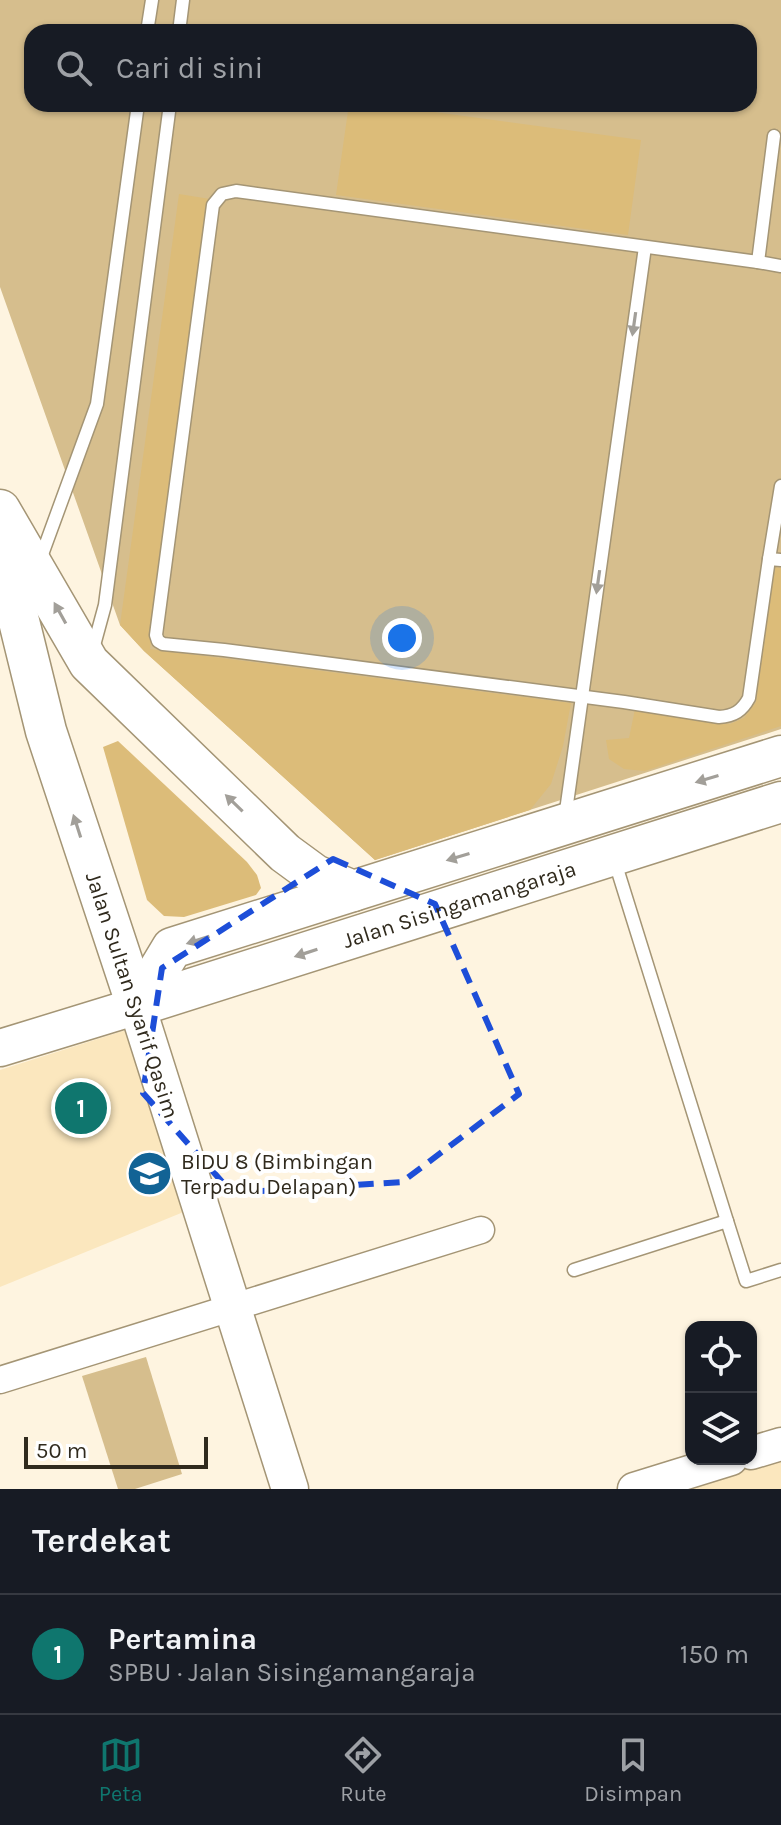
<!DOCTYPE html>
<html lang="id">
<meta charset="utf-8">
<style>
body{margin:0;font-family:Karla,sans-serif;background:#242831;color:#f1f3f6}
.controls{position:absolute;right:24px;bottom:24px;display:grid;overflow:hidden;border-radius:16px;box-shadow:0 2px 6px #0004}
.controls button{width:72px;height:72px;display:grid;place-items:center;padding:0;border:0;border-bottom:2px solid #363941;background:#171b24;color:#f1f3f6;font:40px sans-serif}
.scale{position:absolute;left:24px;bottom:20px;width:184px;box-sizing:border-box;padding-left:8px;border:4px solid #302a1d;border-top:0;font-size:22px;line-height:28px;white-space:nowrap;color:#302a1d;-webkit-text-stroke:6px #fff;paint-order:stroke}
.you{position:absolute;left:402px;top:638px;width:28px;height:28px;margin:-20px;border:6px solid #fff;border-radius:50%;background:#1a73e8;box-shadow:0 0 0 12px #1a73e833}
.badge{display:grid;place-items:center;width:52px;height:52px;border-radius:50%;background:#0f766e;color:#fff;font-size:26px;font-weight:700}
.pin{position:absolute;translate:-50% -50%;border:4px solid #fff;box-shadow:0 2px 8px #0006}
.list{margin:0;padding:0;list-style:none}
h2{display:flex;justify-content:space-between;align-items:center;height:104px;margin:0;padding:0 32px;font-size:34px}
h2 small{font-size:26px;font-weight:400;color:#9ea1a6}
.list li{display:grid;grid-template-columns:52px 1fr auto;gap:24px;align-items:center;box-sizing:border-box;height:120px;padding:0 32px;border-top:2px solid #363941}
.list b{display:block;font-size:30px;white-space:nowrap}
.list p{margin:0;font-size:26px;white-space:nowrap;color:#9ea1a6}
.list em{font-size:26px;font-style:normal;color:#9ea1a6}
.icon{flex:none;width:44px;height:44px;fill:none;stroke:currentColor;stroke-width:2;stroke-linecap:round;stroke-linejoin:round}
.map{position:relative;flex:none;width:781px;height:1489px;overflow:hidden}
.search{position:absolute;background:#171b24;box-shadow:0 2px 6px #0004;left:24px;right:24px;top:24px;height:88px;display:flex;align-items:center;gap:20px;box-sizing:border-box;padding:0 28px;border-radius:24px;color:#9ea1a6;font-size:30px}
.sheet{height:224px;background:#171b24}
nav{display:flex;justify-content:space-around;align-items:center;box-sizing:border-box;height:112px;border-top:2px solid #363941;background:#171b24;font-size:22px;color:#9ea1a6}
nav a{display:grid;justify-items:center;gap:4px}
nav .on{color:#0f766e}
.map>svg:first-child{display:block}
</style>
<div class="map">
<svg width="781" height="1489" viewBox="0 0 781 1489">
<rect width="100%" height="100%" fill="#fef4e0"/>
<g fill="#fbe7be">
<path d="M 126,1030 L 186,1211 L 0,1287 L 0,1070 Z"/>
<path d="M 781,1446 L 781,1489 L 646,1489 Z"/>
</g>
<g fill="#d6be8d" fill-rule="evenodd">
<path d="M 0,0 L 781,0 L 781,729 L 375,860 L 144,651 L 120,625 L 0,287 ZM 32,32 L 749,32 L 749,104 L 32,104 Z"/>
<path d="M 146,1357 L 182,1474 L 135,1489 L 118,1489 L 82,1376 Z"/>
</g>
<g fill="#dcbc79">
<path d="M 349,104 L 376,104 L 641,140 L 628,235 L 336,195 Z"/>
<path d="M 179,194 L 210,199 L 150,649 L 571,703 L 563,746 L 551,784 L 530,810 L 375,860 L 144,651 L 120,625 Z"/>
<path d="M 774,567 L 781,568 L 781,726 L 645,771 L 624,769 L 609,759 L 606,740 L 629,738 L 635,709 L 730,724 L 744,718 L 756,702 Z"/>
<path d="M 118,741 L 247,862 L 257,875 L 261,888 L 256,895 L 184,917 L 164,916 L 147,900 L 103,747 Z"/>
</g>
<g fill="none" stroke-linecap="round" stroke-linejoin="round">
<defs>
<g id="service">
<path d="M 147,32 L 152,0"/>
<path d="M 179,32 L 183,0"/>
<path d="M 774,136 L 758,262 L 236,191 L 222,194 L 213,205 L 156,635 L 158,641 L 163,644 L 224,650 L 624,702 L 719,717 C 734,716 742,711 749,698 L 769,559 L 781,560"/>
<path d="M 758,262 L 781,266"/>
<path d="M 769,559 L 781,486"/>
<path d="M 40,560 L 97,404 L 138,104"/>
<path d="M 93,649 L 105,605 L 170,104"/>
<path d="M 565,818 L 645,247"/>
<path d="M 615,862 L 727,1221"/>
<path d="M 574,1270 L 727,1221 L 746,1281 L 781,1270"/>
</g>
<path id="minor" d="M 0,1380 L 481,1230"/>
<g id="tertiary">
<path d="M 751,1453 L 781,1444"/>
<path d="M 634,1489 L 731,1459"/>
</g>
<path id="secondary" d="M 0,1048 L 137,1006 L 290,1489"/>
<g id="primary">
<path d="M 0,510 L 89,663 L 285,853 L 315,875 L 353,891 L 781,756"/>
<path d="M 0,544 L 46,731 L 137,1006"/>
<path id="s1" d="M 137,1006 L 781,802"/>
<path d="M 137,1006 L 172,948 L 353,891"/>
</g>
</defs>
<use href="#service" stroke="#a49575" stroke-width="15"/>
<use href="#minor" stroke="#a49575" stroke-width="29"/>
<use href="#tertiary" stroke="#a49575" stroke-width="35"/>
<use href="#secondary" stroke="#a49575" stroke-width="39"/>
<use href="#primary" stroke="#a49575" stroke-width="43"/>
<use href="#service" stroke="#fff" stroke-width="12"/>
<use href="#minor" stroke="#fff" stroke-width="26"/>
<use href="#tertiary" stroke="#fff" stroke-width="32"/>
<use href="#secondary" stroke="#fff" stroke-width="36"/>
<use href="#primary" stroke="#fff" stroke-width="40"/>
</g>
<defs><path id="oneway-solid" d="M-6-.8H1V-3.2L6.5 0L1 3.2V.8H-6Z" transform="scale(2)"/></defs>
<g fill="#a29f99">
<use href="#oneway-solid" transform="translate(634 324) rotate(98)"/>
<use href="#oneway-solid" transform="translate(598 582) rotate(98)"/>
<use href="#oneway-solid" transform="translate(60 613) rotate(-119)"/>
<use href="#oneway-solid" transform="translate(707 779) rotate(163)"/>
<use href="#oneway-solid" transform="translate(234 803) rotate(-136)"/>
<use href="#oneway-solid" transform="translate(77 826) rotate(-108)"/>
<use href="#oneway-solid" transform="translate(458 857) rotate(163)"/>
<use href="#oneway-solid" transform="translate(198 940) rotate(162)"/>
<use href="#oneway-solid" transform="translate(306 953) rotate(162)"/>
</g>
<path fill="none" stroke="#1d4ed8" stroke-width="6" stroke-dasharray="16 10" stroke-linejoin="round" d="M 333,859 L 435,904 L 519,1094 L 402,1182 L 232,1193 L 143,1093 L 162,968 Z"/>
<defs>
<symbol id="school-disc" viewBox="-11 -11 22 22"><circle r="9.5" fill="#126395" stroke="#fff"/><path d="M0-5L7-2L0 1L-7-2ZM-4 1L0 2.5L4 1V4Q0 6-4 4Z" fill="#fff"/></symbol>
</defs>
<g fill-rule="evenodd">
<use href="#school-disc" x="124" y="1148" width="51" height="51"/>
</g>
<g text-anchor="middle" stroke-width="8" stroke-linejoin="round" paint-order="stroke">
<g font-size="22" fill="#302a1d" stroke="#fff">
<text dy="8" stroke="none"><textPath href="#s1" startOffset="338">Jalan Sisingamangaraja</textPath></text>
<text transform="translate(133 995) rotate(72)" y="8">Jalan Sultan Syarif Qasim</text>
</g>
<g font-size="22" fill="#302a1d" stroke="#fff" text-anchor="start">
<text x="181" y="1169">BIDU 8 (Bimbingan<tspan x="181" dy="25">Terpadu Delapan)</tspan></text>
</g>
</g>
</svg>
<div class="controls">
<button><svg class="icon" aria-label="locate" viewBox="0 0 24 24"><circle cx="12" cy="12" r="6"/><path d="M12 2v4M12 18v4M2 12h4M18 12h4"/></svg></button>
<button><svg class="icon" aria-label="layers" viewBox="0 0 24 24"><path d="M12 4l9 5-9 5-9-5zM3 14l9 5 9-5"/></svg></button>
</div>
<div class="scale">50 m</div>
<div class="you"></div>
<div class="pin badge" style="left:81px;top:1108px">1</div>
<div class="search"><svg class="icon" aria-label="search" viewBox="0 0 24 24"><circle cx="10" cy="10" r="6"/><path d="M15 15l6 6"/></svg>Cari di sini</div>
</div>
<section class="sheet">
<h2>Terdekat<small></small></h2>
<ul class="list">
<li><span class="badge">1</span><div><b>Pertamina</b><p>SPBU · Jalan Sisingamangaraja</p></div><em>150 m</em></li>
</ul>
</section>
<nav>
<a class="on"><svg class="icon" aria-label="map" viewBox="0 0 24 24"><path d="M3 6l6-2 6 2 6-2v14l-6 2-6-2-6 2zM9 4v14M15 6v14"/></svg>Peta</a>
<a><svg class="icon" aria-label="directions" viewBox="0 0 24 24"><path d="M12 3l9 9-9 9-9-9zM9 14v-3h6M13 9l2 2-2 2"/></svg>Rute</a>
<a><svg class="icon" aria-label="saved" viewBox="0 0 24 24"><path d="M7 4h10v16l-5-4-5 4z"/></svg>Disimpan</a>
</nav>
